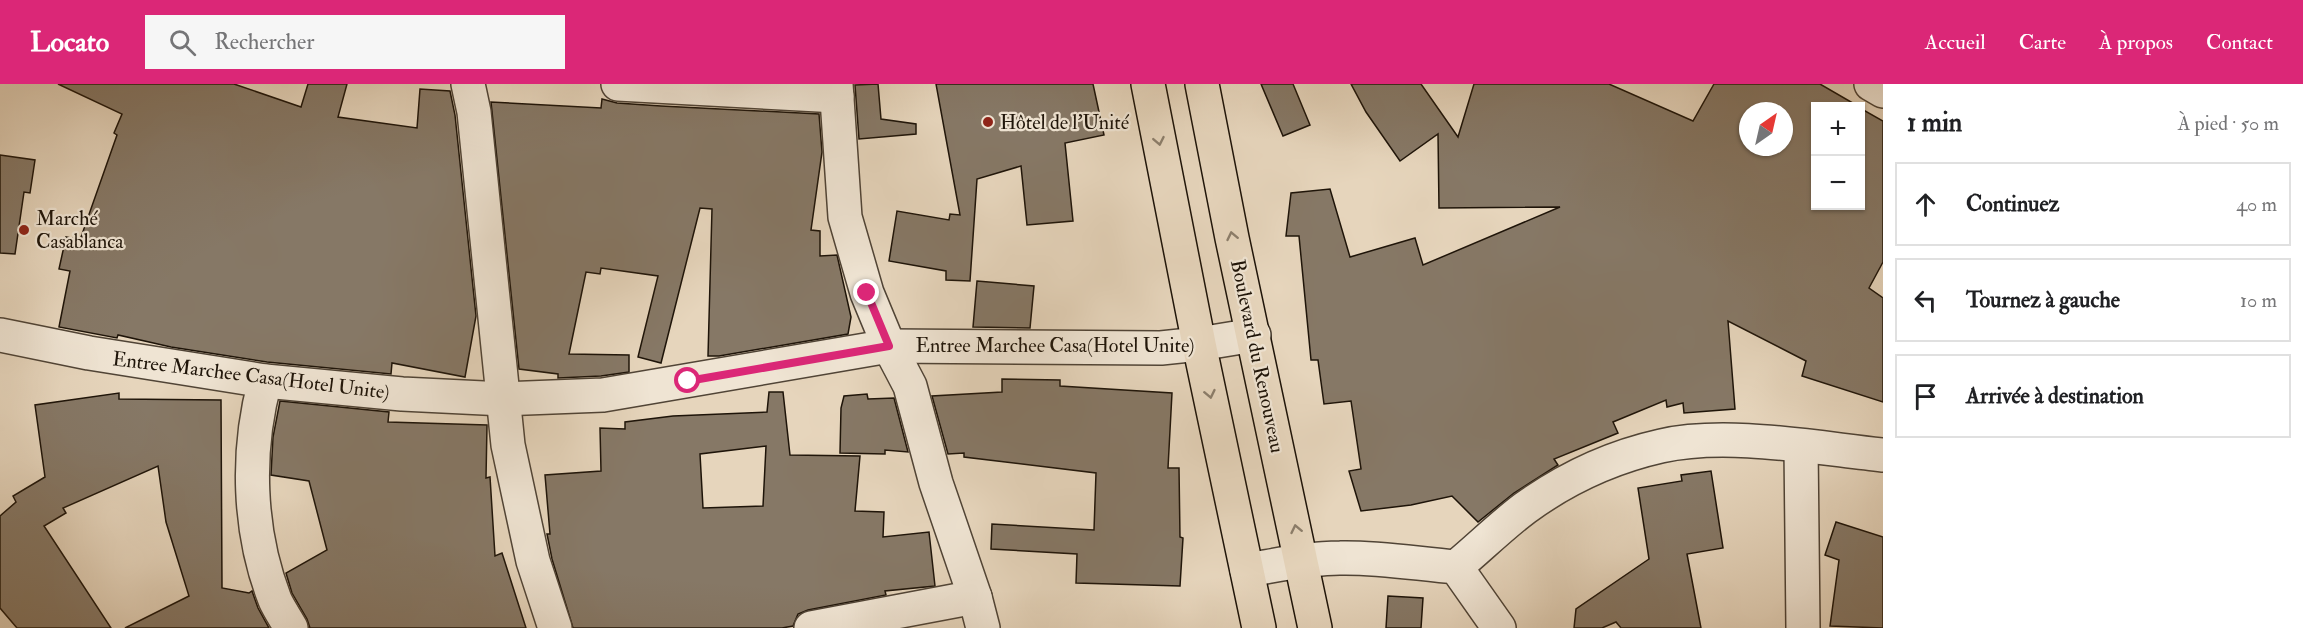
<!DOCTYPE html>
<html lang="fr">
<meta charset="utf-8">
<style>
body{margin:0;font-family:"IM FELL Double Pica",serif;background:#f6f6f6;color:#202124}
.controls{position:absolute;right:18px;top:18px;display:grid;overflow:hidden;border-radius:0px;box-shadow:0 2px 4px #0004}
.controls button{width:54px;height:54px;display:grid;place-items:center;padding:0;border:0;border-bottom:2px solid #e0e0e0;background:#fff;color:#202124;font:30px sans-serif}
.compass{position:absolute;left:1739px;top:18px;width:54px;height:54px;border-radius:50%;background:#fff;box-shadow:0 2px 4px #0004;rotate:34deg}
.stop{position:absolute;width:18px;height:18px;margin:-14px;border:4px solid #db2777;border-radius:50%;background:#fff}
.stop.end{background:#db2777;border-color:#fff;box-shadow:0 2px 6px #0008}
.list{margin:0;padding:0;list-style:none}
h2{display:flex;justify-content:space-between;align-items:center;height:78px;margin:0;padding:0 24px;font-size:26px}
h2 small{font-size:20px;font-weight:400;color:#757577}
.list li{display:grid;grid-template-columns:39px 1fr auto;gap:18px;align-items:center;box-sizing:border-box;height:84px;margin:0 12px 12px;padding:0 12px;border:2px solid #e0e0e0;border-radius:0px}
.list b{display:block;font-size:22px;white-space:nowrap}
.list em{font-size:20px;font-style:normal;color:#757577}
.icon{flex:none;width:33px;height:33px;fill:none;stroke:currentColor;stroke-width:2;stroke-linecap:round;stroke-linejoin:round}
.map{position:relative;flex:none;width:1883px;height:544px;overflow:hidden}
header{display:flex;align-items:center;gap:36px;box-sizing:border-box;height:84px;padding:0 30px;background:#db2777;color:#fff}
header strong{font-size:28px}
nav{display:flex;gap:33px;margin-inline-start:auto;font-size:21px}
.search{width:420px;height:54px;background:#f6f6f6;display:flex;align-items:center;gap:15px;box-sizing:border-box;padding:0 21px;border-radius:0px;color:#757577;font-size:22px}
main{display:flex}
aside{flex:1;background:#fff}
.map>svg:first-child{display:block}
</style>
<header>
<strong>Locato</strong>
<div class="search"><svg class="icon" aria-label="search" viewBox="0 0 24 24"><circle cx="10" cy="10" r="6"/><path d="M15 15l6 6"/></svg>Rechercher</div>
<nav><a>Accueil</a><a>Carte</a><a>À propos</a><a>Contact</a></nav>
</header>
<main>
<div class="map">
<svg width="1883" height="544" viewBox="0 0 1883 544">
<rect width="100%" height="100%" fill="#e6d5bc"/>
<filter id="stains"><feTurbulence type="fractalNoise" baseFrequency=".00333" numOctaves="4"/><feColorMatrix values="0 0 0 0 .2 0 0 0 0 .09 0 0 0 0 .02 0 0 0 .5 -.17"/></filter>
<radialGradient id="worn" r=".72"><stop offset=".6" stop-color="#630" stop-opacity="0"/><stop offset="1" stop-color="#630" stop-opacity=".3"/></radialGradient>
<g fill="#867866" stroke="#1e1409" stroke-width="1.5" fill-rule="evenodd">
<path d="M 58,0 L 234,0 L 301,23 L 308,0 L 347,0 L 338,33 L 417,44 L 420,5 L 450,7 L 455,31 L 476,232 L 465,293 L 392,279 L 391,290 L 267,278 L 171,263 L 118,251 L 117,254 L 59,243 L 70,187 L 59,185 L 66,153 L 80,156 L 117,51 L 114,49 L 122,30 Z"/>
<path d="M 878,0 L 881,35 L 916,40 L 916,50 L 859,55 L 855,1 Z"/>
<path d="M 936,0 L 1093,0 L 1104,51 L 1065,59 L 1073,137 L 1027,141 L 1021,82 L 977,95 L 970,197 L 946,196 L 946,187 L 889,177 L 897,127 L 949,136 L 950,130 L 960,131 Z"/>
<path d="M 1261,0 L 1293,0 L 1310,41 L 1283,52 Z"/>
<path d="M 1351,0 L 1421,0 L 1458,53 L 1474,0 L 1609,0 L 1693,37 L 1714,0 L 1820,0 L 1858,22 L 1815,22 L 1815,122 L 1860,122 L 1860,24 L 1883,37 L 1883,178 L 1869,204 L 1883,214 L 1883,318 L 1802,292 L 1806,277 L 1728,237 L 1735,325 L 1684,329 L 1683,319 L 1667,323 L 1666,316 L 1613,338 L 1618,349 L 1554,375 L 1558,381 L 1514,409 L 1478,438 L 1452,412 L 1411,421 L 1361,427 L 1349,387 L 1361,385 L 1351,317 L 1324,320 L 1318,276 L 1311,276 L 1299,152 L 1286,152 L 1291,109 L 1330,105 L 1350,173 L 1415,154 L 1423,181 L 1560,123 L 1439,124 L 1438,50 L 1400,77 L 1366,28 ZM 1748,27 L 1784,27 L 1784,63 L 1748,63 Z"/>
<path d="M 602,15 L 617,19 L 661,22 L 819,30 L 822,68 L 811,146 L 820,147 L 820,172 L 837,171 L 851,233 L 848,250 L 719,272 L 708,272 L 712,125 L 700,124 L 661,279 L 638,273 L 658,192 L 601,184 L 600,190 L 586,188 L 569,270 L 629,271 L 629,288 L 601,292 L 558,294 L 558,290 L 519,285 L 491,18 L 601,24 Z"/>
<path d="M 0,71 L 35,76 L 30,109 L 24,108 L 15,170 L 0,169 Z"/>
<path d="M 977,197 L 1034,202 L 1030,244 L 973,243 Z"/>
<path d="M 1002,295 L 1060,296 L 1060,302 L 1172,309 L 1168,384 L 1179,384 L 1180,453 L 1183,454 L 1180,502 L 1076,499 L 1077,470 L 991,465 L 992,440 L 1094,446 L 1096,389 L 964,373 L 964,369 L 948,370 L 932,312 L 1002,308 Z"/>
<path d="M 769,308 L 783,308 L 790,371 L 860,372 L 855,427 L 884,428 L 883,453 L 929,448 L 935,502 L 885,507 L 886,511 L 808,526 L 798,530 L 793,542 L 782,544 L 573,544 L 552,475 L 547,450 L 550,450 L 545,391 L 601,387 L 600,344 L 625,345 L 625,338 L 673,332 L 767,328 ZM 766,362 L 763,422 L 703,424 L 700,370 Z"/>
<path d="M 119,309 L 119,315 L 221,316 L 222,504 L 249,509 L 252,507 L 258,524 L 269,544 L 125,544 L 189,512 L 166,438 L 158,382 L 63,424 L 66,429 L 44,442 L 111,544 L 17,544 L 0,524 L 0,432 L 16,418 L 13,412 L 45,393 L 35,321 Z"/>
<path d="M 867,310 L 868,315 L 894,314 L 908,368 L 885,366 L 885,370 L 840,369 L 841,324 L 844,312 Z"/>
<path d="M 280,317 L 389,328 L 388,338 L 487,341 L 486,394 L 490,393 L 495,472 L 502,469 L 526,544 L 310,544 L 307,535 L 292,509 L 286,489 L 327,466 L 309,397 L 271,391 L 273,353 Z"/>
<path d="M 1711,387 L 1723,464 L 1687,470 L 1701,544 L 1621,544 L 1616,538 L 1602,544 L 1574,544 L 1576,525 L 1649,475 L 1638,404 L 1682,397 L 1681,391 Z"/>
<path d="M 1836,438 L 1883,453 L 1883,544 L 1830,542 L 1839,476 L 1825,471 Z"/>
<path d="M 1388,512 L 1423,514 L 1421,544 L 1386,544 Z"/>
</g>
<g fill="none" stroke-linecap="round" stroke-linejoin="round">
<defs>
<g id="street">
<path d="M 468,0 L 474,28 L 508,361 L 533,477 L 555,544"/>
<path d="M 618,0 L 837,12"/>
<path d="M 836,0 L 845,133 L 867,209 L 889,262 L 910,302 L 936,399 L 975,513 L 983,544"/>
<path d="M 1871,0 L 1883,7"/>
<path d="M 0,251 L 89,269 L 265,297 L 402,310 L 504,315 L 603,311 L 889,262 L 1161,264 L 1199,260 L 1254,251"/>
<path d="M 265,297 C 246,367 248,447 275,516 C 279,525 286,535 291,544"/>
<path d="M 1801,362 L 1803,544"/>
<path d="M 1456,483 C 1479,464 1501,442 1525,424 C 1565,395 1612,373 1661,362 C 1726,347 1816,364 1883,371"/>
<path d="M 1247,486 C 1278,481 1309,474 1340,474 C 1379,473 1418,480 1456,483 L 1499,544"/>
<path d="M 811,544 L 975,513"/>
</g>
<g id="highway">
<path d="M 1148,0 L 1199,260 L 1259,544"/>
<path d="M 1202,0 L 1232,154 L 1315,544"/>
</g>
</defs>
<use href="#street" stroke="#504436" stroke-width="36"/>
<use href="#highway" stroke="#1e1409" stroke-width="36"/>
<use href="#street" stroke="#efe4d3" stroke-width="33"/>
<use href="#highway" stroke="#e6d5bc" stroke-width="33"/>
</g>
<defs><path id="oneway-chevron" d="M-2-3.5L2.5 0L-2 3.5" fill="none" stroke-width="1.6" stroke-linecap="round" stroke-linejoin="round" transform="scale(1.5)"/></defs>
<g stroke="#8c7e6b">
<use href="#oneway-chevron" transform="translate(1159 57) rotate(79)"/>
<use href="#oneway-chevron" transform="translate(1232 152) rotate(-102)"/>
<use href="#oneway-chevron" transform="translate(1210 310) rotate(78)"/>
<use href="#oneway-chevron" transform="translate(1296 445) rotate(-102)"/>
</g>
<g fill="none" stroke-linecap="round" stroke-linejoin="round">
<path stroke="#db2777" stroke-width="8" d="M 688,297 L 889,262 L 867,209"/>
</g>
<g fill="#8f2418" stroke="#efe4d3" stroke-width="2">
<circle cx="988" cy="38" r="6"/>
<circle cx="24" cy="146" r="6"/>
</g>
<g text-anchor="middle" stroke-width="4.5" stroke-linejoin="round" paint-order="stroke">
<g font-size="20" fill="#1e1409" stroke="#efe4d3" text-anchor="start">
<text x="1000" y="45">Hôtel de l'Unité</text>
<text x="36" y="141">Marché<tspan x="36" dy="23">Casablanca</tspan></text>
</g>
<g font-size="20" fill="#1e1409" stroke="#efe4d3">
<text x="1055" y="268">Entree Marchee Casa(Hotel Unite)</text>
<text transform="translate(1258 272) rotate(78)" y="7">Boulevard du Renouveau</text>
<text transform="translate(251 291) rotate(7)" y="7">Entree Marchee Casa(Hotel Unite)</text>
</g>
</g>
<rect width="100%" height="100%" filter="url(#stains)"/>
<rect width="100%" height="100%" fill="url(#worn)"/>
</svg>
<div class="controls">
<button>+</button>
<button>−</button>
</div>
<svg class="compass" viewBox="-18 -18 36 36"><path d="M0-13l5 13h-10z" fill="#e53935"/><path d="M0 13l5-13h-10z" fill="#757577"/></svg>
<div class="stop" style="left:688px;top:297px"></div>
<div class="stop end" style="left:867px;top:209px"></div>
</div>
<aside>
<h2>1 min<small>À pied · 50 m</small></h2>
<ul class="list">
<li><svg class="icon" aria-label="ahead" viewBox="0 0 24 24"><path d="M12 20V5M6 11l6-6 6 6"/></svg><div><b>Continuez</b></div><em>40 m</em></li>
<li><svg class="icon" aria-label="left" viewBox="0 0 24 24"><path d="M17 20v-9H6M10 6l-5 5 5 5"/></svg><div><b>Tournez à gauche</b></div><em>10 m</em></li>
<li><svg class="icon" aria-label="arrive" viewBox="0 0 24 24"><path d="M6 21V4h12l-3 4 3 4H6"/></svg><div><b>Arrivée à destination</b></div></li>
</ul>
</aside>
</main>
